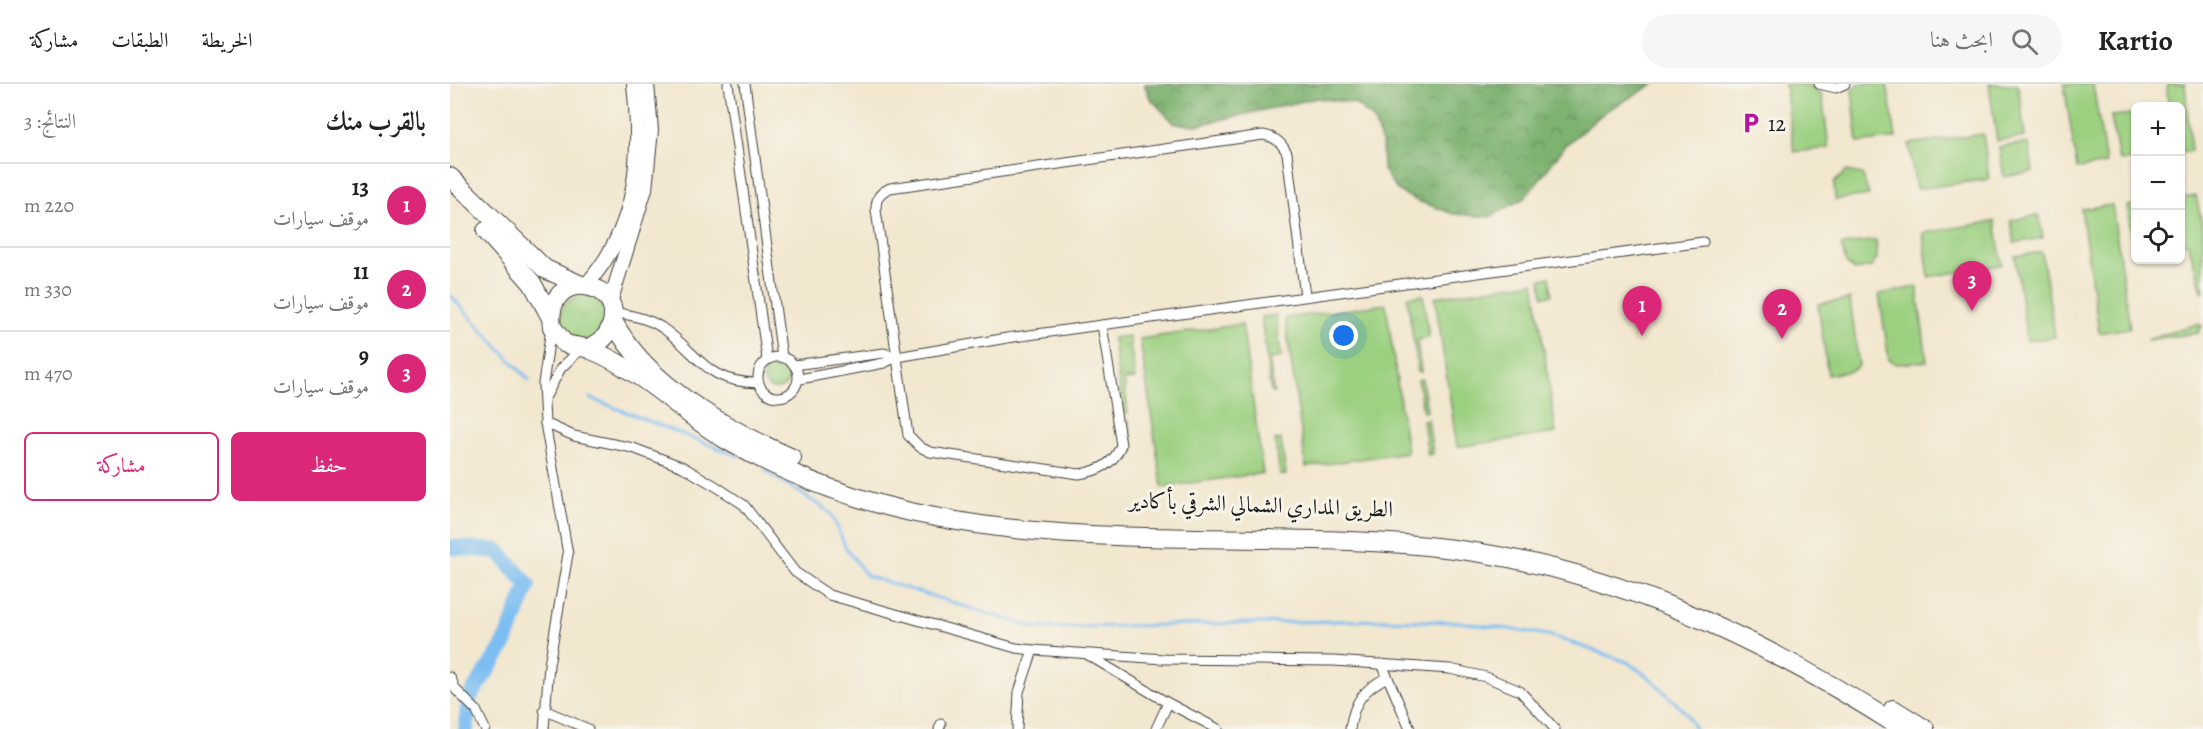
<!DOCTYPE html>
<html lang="ar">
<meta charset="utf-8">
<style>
body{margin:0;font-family:Alegreya,Amiri,serif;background:#f6f6f6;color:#222;direction:rtl}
.controls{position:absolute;right:18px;top:18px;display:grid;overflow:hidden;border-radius:9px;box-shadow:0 2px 4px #0004}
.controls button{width:54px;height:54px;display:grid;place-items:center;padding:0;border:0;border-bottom:2px solid #e0e0e0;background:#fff;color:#222;font:30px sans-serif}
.you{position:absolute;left:894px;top:252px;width:21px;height:21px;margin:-15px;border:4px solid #fff;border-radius:50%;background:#1a73e8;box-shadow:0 0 0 9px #1a73e833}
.badge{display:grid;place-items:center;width:39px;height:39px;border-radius:50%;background:#db2777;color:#fff;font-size:20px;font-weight:700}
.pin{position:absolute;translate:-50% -50px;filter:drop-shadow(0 2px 3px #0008)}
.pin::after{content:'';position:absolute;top:32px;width:21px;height:18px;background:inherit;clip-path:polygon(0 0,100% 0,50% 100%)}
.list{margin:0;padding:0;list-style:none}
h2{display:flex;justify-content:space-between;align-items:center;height:78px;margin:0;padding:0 24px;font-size:26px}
h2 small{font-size:20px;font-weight:400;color:#767676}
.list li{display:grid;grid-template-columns:39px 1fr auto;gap:18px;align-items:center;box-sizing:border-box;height:84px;padding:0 24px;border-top:2px solid #e0e0e0}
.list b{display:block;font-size:22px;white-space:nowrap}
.list p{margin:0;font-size:20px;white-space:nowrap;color:#767676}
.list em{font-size:20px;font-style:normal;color:#767676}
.actions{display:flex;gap:12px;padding:18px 24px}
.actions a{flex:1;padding:14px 0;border:2px solid #db2777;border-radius:9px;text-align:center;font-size:21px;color:#db2777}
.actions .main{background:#db2777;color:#fff}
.icon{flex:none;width:33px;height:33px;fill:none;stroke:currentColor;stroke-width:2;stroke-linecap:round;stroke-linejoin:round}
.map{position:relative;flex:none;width:1753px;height:645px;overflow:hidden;direction:ltr}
header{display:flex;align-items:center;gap:36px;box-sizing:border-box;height:84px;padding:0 30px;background:#fff;border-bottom:2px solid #e0e0e0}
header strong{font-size:28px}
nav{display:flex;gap:33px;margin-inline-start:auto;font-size:21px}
.search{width:420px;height:54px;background:#f6f6f6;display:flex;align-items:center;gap:15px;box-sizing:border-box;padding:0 21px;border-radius:33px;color:#767676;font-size:22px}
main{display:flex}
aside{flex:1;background:#fff}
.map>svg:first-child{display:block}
</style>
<header>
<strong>Kartio</strong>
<div class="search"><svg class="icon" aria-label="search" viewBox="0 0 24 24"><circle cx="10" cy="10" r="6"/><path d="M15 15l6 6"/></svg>ابحث هنا</div>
<nav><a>الخريطة</a><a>الطبقات</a><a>مشاركة</a></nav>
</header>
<main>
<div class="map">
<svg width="1753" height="645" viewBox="0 0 1753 645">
<defs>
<pattern id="grass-tufts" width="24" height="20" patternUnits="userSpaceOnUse" patternTransform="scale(1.5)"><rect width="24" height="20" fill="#9cd081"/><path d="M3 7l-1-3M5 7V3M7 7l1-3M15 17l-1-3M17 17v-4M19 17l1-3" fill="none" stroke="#86b26f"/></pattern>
<pattern id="forest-crowns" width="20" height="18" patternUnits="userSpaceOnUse" patternTransform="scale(1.5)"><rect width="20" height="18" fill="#7db26f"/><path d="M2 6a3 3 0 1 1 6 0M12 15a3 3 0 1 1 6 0" fill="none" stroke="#66905a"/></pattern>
</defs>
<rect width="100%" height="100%" fill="#f7f3e8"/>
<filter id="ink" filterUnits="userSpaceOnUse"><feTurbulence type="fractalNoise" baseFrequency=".0167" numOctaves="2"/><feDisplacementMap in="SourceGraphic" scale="12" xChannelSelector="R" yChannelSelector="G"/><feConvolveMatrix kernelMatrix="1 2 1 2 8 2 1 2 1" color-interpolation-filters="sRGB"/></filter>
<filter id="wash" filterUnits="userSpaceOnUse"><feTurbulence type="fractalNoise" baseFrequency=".008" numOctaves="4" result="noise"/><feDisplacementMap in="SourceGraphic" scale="24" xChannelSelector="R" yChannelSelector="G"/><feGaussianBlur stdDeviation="1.35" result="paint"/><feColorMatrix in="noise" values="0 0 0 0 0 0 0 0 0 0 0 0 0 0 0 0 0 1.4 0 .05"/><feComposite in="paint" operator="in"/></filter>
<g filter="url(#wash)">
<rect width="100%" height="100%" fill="#f2e7cf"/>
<g fill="url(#grass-tufts)" stroke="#5c764e" stroke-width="1.5">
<path d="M 1100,193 L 1102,211 L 1093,212 L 1091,195 Z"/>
<path d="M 133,210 L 150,216 L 158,231 L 145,256 L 122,256 C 111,244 104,232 117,217 Z"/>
<path d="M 973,211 L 979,254 L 967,256 L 971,288 L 968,288 L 957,213 Z"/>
<path d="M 826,231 L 831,273 L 819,275 L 824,309 L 821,309 L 811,233 Z"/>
<path d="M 1747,240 L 1752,242 L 1748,249 L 1696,256 Z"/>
<path d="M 679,252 L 685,295 L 674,296 L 678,329 L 673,329 L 663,254 Z"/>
<circle cx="326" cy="292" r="13"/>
<path d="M 972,295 L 977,327 L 973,328 L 968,296 Z"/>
<path d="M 978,335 L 983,370 L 978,371 L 973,336 Z"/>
<path d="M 679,336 L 684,368 L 678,369 L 673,337 Z"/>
<path d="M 831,355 L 836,391 L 830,391 L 825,356 Z"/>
</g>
<path fill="url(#forest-crowns)" stroke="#4c6746" stroke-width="1.5" d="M 694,0 L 1204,0 L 1156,27 L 1116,61 L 1075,114 L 1040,133 L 1004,130 L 965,116 L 947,106 L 933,86 L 932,59 L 923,35 L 904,19 L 867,14 L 748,41 L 725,40 L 700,14 Z"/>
<g fill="#9cd081" stroke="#5c764e" stroke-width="1.5">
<path d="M 1335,0 L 1358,0 L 1372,12 L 1379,64 L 1344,68 Z"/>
<path d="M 1408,0 L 1437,0 L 1446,54 L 1408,59 L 1402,6 Z"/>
<path d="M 1539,0 L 1568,0 L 1575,53 L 1547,57 Z"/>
<path d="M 1614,0 L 1643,0 L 1656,80 L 1627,85 Z"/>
<path d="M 1717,0 L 1735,0 L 1741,67 L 1731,69 L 1730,22 L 1718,22 Z"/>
<path d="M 1685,30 L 1685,75 L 1669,77 L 1661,32 Z"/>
<path d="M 1533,50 L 1539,95 L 1466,105 L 1459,60 Z"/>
<path d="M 1579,59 L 1583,88 L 1554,93 L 1549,63 Z"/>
<path d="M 1396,87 L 1412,90 L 1419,111 L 1385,116 L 1384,99 Z"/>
<path d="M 1746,112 L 1753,145 L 1753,210 L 1738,159 L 1731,159 L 1731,114 Z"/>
<path d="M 1662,121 L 1680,244 L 1649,249 L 1631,125 Z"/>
<path d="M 1685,121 L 1686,165 L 1684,165 L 1677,122 Z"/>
<path d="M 1589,131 L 1593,154 L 1564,159 L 1561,136 Z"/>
<path d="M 1545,137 L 1552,181 L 1479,193 L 1473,149 Z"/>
<path d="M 1426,156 L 1427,174 L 1421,183 L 1404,186 L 1396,179 L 1391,161 Z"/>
<path d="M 1592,168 L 1605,253 L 1577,257 L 1565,172 Z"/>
<path d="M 1084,198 L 1106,349 L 1007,363 L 985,213 Z"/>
<path d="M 1467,203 L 1477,277 L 1446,280 L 1439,276 L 1429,210 Z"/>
<path d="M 1400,215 L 1409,282 L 1401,287 L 1378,291 L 1368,220 Z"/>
<path d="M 936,220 L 957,368 L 856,383 L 835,234 Z"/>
<path d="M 792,240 L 813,389 L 712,403 L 690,255 Z"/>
</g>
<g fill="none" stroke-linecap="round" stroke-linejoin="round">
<g stroke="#7cbef2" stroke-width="3">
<path d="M 0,211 L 79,296"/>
<path d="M 140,314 L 288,372"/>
<path d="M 315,386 L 381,429 L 396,464 L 417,492 L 585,544 L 931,536 L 1010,538 L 1099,551 L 1177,578 L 1200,594 L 1236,629 L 1245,645"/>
</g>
<path stroke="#7cbef2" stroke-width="16" d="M 0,463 L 48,467 L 78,501 L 54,561 L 19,614 L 16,645"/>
</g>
</g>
<g filter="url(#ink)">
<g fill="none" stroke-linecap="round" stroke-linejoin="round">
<defs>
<g id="street">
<path d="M 278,0 L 317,275"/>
<path d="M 295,0 L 332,273"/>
<path d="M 1369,0 L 1386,4 L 1395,0"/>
<path d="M 163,228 C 180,231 197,234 211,243 C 251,270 253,298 308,299"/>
<path d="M 652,241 L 671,361 C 664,380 649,387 629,390 L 480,368 L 470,363 L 458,351 L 426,126 C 426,114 429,109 440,104 L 813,51 C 825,53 831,58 837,69 L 855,212"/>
<circle cx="328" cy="293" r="20"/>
<path d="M 344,281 L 434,269 L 447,273"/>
<path d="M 350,295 L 434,279 L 447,273 L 557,254 L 1253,158"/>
<path d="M 95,314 L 111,284 L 132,264"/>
<path d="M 95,339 L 124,352 L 183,364 L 233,383 L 267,403 L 294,421 L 345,488 L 379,511 L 566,564 L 583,566 L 714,575 L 884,577 L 1000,585 L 1036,593 L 1070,607 L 1105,645"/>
<path d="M 638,571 L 718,619 L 706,645"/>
<path d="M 932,580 L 960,645"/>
<path d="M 0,593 L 6,606 L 26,626 L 35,645"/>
<path d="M 718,619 L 768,645"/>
<path d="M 94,626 L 138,645"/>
<path d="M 94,645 L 99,581 L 118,470 L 95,339 L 93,300 L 101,244"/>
<path d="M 489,645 L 491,640"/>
<path d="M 567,645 L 569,608 L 583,566"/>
<path d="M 900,645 C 904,617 913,606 937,593"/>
</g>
<g id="secondary">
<path d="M 136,201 C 188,143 192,74 184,0"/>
<path d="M 160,219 L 195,105 L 201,46 L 197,0"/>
</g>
<g id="highway">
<path d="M 0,93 L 95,185 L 131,201"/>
<path d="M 36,147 L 82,199 L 100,232"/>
<path d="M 163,237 C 198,303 277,345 342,374"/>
<path d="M 137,264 C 149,260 157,254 161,242 C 177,195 93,182 102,243 L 114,259 C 123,263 133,262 141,266 C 154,271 168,279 179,286 C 214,307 242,336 278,357 C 341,393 414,420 485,433 C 646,465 814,447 977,462 C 1154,479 1306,551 1453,645"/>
<path d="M 1443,625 L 1475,645"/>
</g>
</defs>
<use href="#street" stroke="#3c3a37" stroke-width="11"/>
<use href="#secondary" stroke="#3c3a37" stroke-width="16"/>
<use href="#highway" stroke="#3c3a37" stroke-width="20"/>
<use href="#street" stroke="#fff" stroke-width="9"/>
<use href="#secondary" stroke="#fff" stroke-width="14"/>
<use href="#highway" stroke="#fff" stroke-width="18"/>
</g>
</g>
<defs>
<symbol id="parking-bare" viewBox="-9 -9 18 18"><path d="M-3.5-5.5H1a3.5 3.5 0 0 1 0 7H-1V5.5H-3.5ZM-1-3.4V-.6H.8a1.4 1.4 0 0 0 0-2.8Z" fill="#b5179e" stroke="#f7f3e8" stroke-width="2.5" paint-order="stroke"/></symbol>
</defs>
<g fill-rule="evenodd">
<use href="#parking-bare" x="1286" y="24" width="30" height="30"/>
</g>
<g text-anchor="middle" stroke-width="6" stroke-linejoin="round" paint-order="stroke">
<g font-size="22" fill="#1c1c1c" stroke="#f7f3e8" text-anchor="start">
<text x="1318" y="47">12</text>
</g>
<g font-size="22" fill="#1c1c1c" stroke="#f7f3e8">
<text transform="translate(811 420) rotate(2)" y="8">الطريق المداري الشمالي الشرقي بأكادير</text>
</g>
</g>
</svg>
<div class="controls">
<button>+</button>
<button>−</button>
<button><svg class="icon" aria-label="locate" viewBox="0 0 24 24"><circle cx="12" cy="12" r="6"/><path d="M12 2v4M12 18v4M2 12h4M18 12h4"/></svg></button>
</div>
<div class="you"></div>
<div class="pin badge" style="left:1192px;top:252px">1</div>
<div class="pin badge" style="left:1332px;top:255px">2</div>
<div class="pin badge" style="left:1522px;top:227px">3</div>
</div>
<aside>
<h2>بالقرب منك<small>النتائج: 3</small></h2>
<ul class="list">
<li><span class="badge">1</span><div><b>13</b><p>موقف سيارات</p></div><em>220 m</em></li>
<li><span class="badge">2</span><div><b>11</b><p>موقف سيارات</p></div><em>330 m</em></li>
<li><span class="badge">3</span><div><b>9</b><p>موقف سيارات</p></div><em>470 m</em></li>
</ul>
<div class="actions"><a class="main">حفظ</a><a>مشاركة</a></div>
</aside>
</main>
